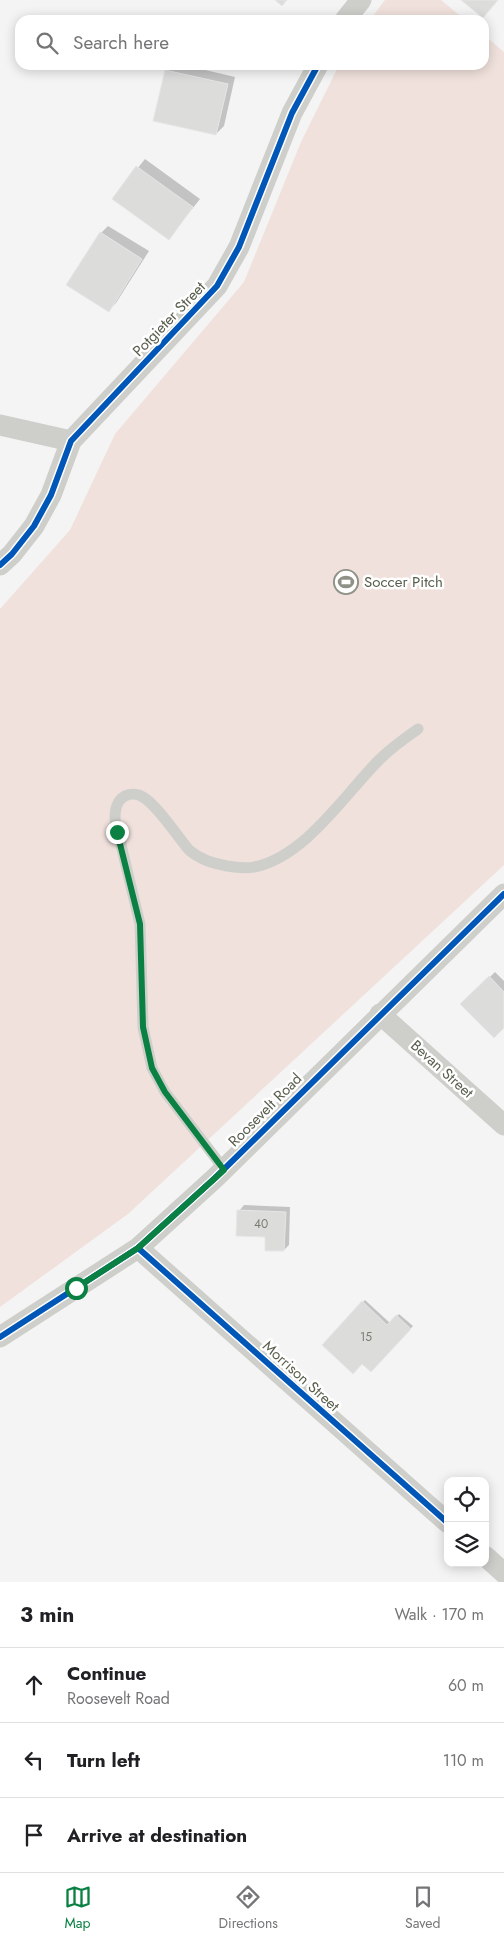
<!DOCTYPE html>
<meta charset="utf-8">
<style>
body{margin:0;font-family:Jost,sans-serif;background:#f6f6f6;color:#202124}
.controls{position:absolute;right:15px;bottom:15px;display:grid;overflow:hidden;border-radius:10px;box-shadow:0 2px 12px #0003}
.controls button{width:45px;height:45px;display:grid;place-items:center;padding:0;border:0;border-bottom:1px solid #e0e0e0;background:#fff;color:#202124;font:25px sans-serif}
.stop{position:absolute;width:15px;height:15px;margin:-11px;border:4px solid #0b8043;border-radius:50%;background:#fff}
.stop.end{background:#0b8043;border-color:#fff;box-shadow:0 1px 5px #0008}
.list{margin:0;padding:0;list-style:none}
h2{display:flex;justify-content:space-between;align-items:center;height:65px;margin:0;padding:0 20px;font-size:21px}
h2 small{font-size:16px;font-weight:400;color:#757577}
.list li{display:grid;grid-template-columns:32px 1fr auto;gap:15px;align-items:center;box-sizing:border-box;height:75px;padding:0 20px;border-top:1px solid #e0e0e0}
.list b{display:block;font-size:19px;white-space:nowrap}
.list p{margin:0;font-size:16px;white-space:nowrap;color:#757577}
.list em{font-size:16px;font-style:normal;color:#757577}
.icon{flex:none;width:28px;height:28px;fill:none;stroke:currentColor;stroke-width:2;stroke-linecap:round;stroke-linejoin:round}
.map{position:relative;flex:none;width:504px;height:1582px;overflow:hidden}
.search{position:absolute;background:#fff;box-shadow:0 2px 12px #0003;left:15px;right:15px;top:15px;height:55px;display:flex;align-items:center;gap:12px;box-sizing:border-box;padding:0 18px;border-radius:15px;color:#757577;font-size:19px}
.sheet{height:290px;background:#fff}
nav{display:flex;justify-content:space-around;align-items:center;box-sizing:border-box;height:70px;border-top:1px solid #e0e0e0;background:#fff;font-size:14px;color:#757577}
nav a{display:grid;justify-items:center;gap:2px}
nav .on{color:#0b8043}
.map>svg:first-child{display:block}
</style>
<div class="map">
<svg width="504" height="1582" viewBox="0 0 504 1582">
<rect width="100%" height="100%" fill="#f4f4f4"/>
<g fill="#f0e1dc">
<path d="M 385,0 L 441,0 L 465,20 L 370,20 Z"/>
<path d="M 484,35 L 504,52 L 504,865 L 128,1214 L 0,1307 L 0,609 L 70,530 L 115,434 L 244,282 L 301,142 L 339,65 L 484,65 Z"/>
</g>
<g fill="#0003">
<path d="M 172,65 L 184,65 L 235,77 L 224,126 L 216,134 L 166,70 Z"/>
<path d="M 145,159 L 200,199 L 169,238 L 114,198 Z"/>
<path d="M 108,226 L 149,251 L 116,303 L 109,310 L 101,233 Z"/>
<path d="M 495,972 L 504,981 L 504,1027 L 462,1004 Z"/>
<path d="M 244,1205 L 290,1207 L 289,1245 L 284,1250 L 267,1236 L 239,1211 Z"/>
<path d="M 365,1300 L 390,1323 L 399,1314 L 413,1326 L 371,1371 L 362,1362 L 323,1345 Z"/>
</g>
<g fill="#dcdddb" stroke="#e6e6e6">
<path d="M 275,0 L 287,0 L 282,6 Z"/>
<path d="M 461,0 L 498,0 L 483,18 Z"/>
<path d="M 165,70 L 228,84 L 216,135 L 153,121 Z"/>
<path d="M 136,166 L 193,207 L 169,240 L 112,199 Z"/>
<path d="M 100,232 L 142,259 L 109,312 L 66,285 Z"/>
<path d="M 489,976 L 504,992 L 504,1028 L 494,1038 L 460,1004 Z"/>
<path d="M 237,1210 L 286,1212 L 284,1251 L 265,1251 L 265,1237 L 236,1236 Z"/>
<path d="M 362,1301 L 387,1325 L 396,1315 L 411,1329 L 371,1372 L 362,1364 L 353,1374 L 322,1345 Z"/>
</g>
<g fill="none" stroke-linecap="round" stroke-linejoin="round">
<path stroke="#cecfcb" stroke-width="11" d="M 224,1169 L 165,1092 L 152,1068 L 143,1027 L 140,924 L 115,820 C 115,810 116,801 125,796 C 131,793 138,794 143,797 C 158,806 177,836 189,850 C 201,860 212,863 227,866 C 236,867 245,869 254,867 C 305,857 345,794 379,760 C 391,748 405,738 418,729"/>
<g stroke="#cecfcb" stroke-width="21">
<path d="M 345,20 L 361,0"/>
<path d="M 0,425 L 71,441"/>
<path d="M 0,565 L 12,554 L 34,526 L 51,495 L 71,441 L 217,286 L 239,247 L 292,113 L 318,65"/>
<path d="M 380,1014 L 504,1125"/>
<path d="M 138,1248 L 448,1523"/>
<path d="M 0,1337 L 138,1248 L 215,1178 L 504,894"/>
<path d="M 485,1556 L 504,1573"/>
</g>
<defs>
<g id="cycleway">
<path d="M 0,565 L 12,554 L 34,526 L 51,495 L 71,441 L 217,286 L 239,247 L 292,113 L 318,65"/>
<path d="M 138,1248 L 448,1523"/>
<path d="M 0,1337 L 138,1248 L 215,1178 L 504,894"/>
</g>
</defs>
<use href="#cycleway" stroke="#fff" stroke-width="9"/>
<use href="#cycleway" stroke="#0057b8" stroke-width="6"/>
</g>
<g fill="none" stroke-linecap="round" stroke-linejoin="round">
<path stroke="#0b8043" stroke-width="6" d="M 76,1288 L 138,1248 L 224,1170 L 165,1092 L 152,1068 L 143,1027 L 140,924 L 117,832"/>
</g>
<defs>
<symbol id="stadium-ring" viewBox="-11 -11 22 22"><circle r="9.5" fill="#fff" stroke="#8e9287" stroke-width="1.5"/><path d="M0-5a6.5 5 0 1 0 0 10a6.5 5 0 1 0 0-10ZM-3.5-1.8h7v3.6h-7Z" fill="#8e9287"/></symbol>
</defs>
<g fill-rule="evenodd">
<use href="#stadium-ring" x="332" y="568" width="28" height="28"/>
</g>
<g text-anchor="middle" stroke-width="5" stroke-linejoin="round" paint-order="stroke">
<g font-size="12" fill="#797e70">
<text x="261" y="1228">40</text>
<text x="366" y="1341">15</text>
</g>
<g font-size="15" fill="#575e4c" stroke="#fff">
<text transform="translate(169 319) rotate(-46)" y="5">Potgieter Street</text>
<text transform="translate(442 1069) rotate(42)" y="5">Bevan Street</text>
<text transform="translate(265 1110) rotate(-45)" y="5">Roosevelt Road</text>
<text transform="translate(301 1376) rotate(42)" y="5">Morrison Street</text>
</g>
<g font-size="15" fill="#575e4c" stroke="#fff" text-anchor="start">
<text x="364" y="587">Soccer Pitch</text>
</g>
</g>
</svg>
<div class="controls">
<button><svg class="icon" aria-label="locate" viewBox="0 0 24 24"><circle cx="12" cy="12" r="6"/><path d="M12 2v4M12 18v4M2 12h4M18 12h4"/></svg></button>
<button><svg class="icon" aria-label="layers" viewBox="0 0 24 24"><path d="M12 4l9 5-9 5-9-5zM3 14l9 5 9-5"/></svg></button>
</div>
<div class="stop" style="left:76px;top:1288px"></div>
<div class="stop end" style="left:117px;top:832px"></div>
<div class="search"><svg class="icon" aria-label="search" viewBox="0 0 24 24"><circle cx="10" cy="10" r="6"/><path d="M15 15l6 6"/></svg>Search here</div>
</div>
<section class="sheet">
<h2>3 min<small>Walk · 170 m</small></h2>
<ul class="list">
<li><svg class="icon" aria-label="ahead" viewBox="0 0 24 24"><path d="M12 20V5M6 11l6-6 6 6"/></svg><div><b>Continue</b><p>Roosevelt Road</p></div><em>60 m</em></li>
<li><svg class="icon" aria-label="left" viewBox="0 0 24 24"><path d="M17 20v-9H6M10 6l-5 5 5 5"/></svg><div><b>Turn left</b></div><em>110 m</em></li>
<li><svg class="icon" aria-label="arrive" viewBox="0 0 24 24"><path d="M6 21V4h12l-3 4 3 4H6"/></svg><div><b>Arrive at destination</b></div></li>
</ul>
</section>
<nav>
<a class="on"><svg class="icon" aria-label="map" viewBox="0 0 24 24"><path d="M3 6l6-2 6 2 6-2v14l-6 2-6-2-6 2zM9 4v14M15 6v14"/></svg>Map</a>
<a><svg class="icon" aria-label="directions" viewBox="0 0 24 24"><path d="M12 3l9 9-9 9-9-9zM9 14v-3h6M13 9l2 2-2 2"/></svg>Directions</a>
<a><svg class="icon" aria-label="saved" viewBox="0 0 24 24"><path d="M7 4h10v16l-5-4-5 4z"/></svg>Saved</a>
</nav>
